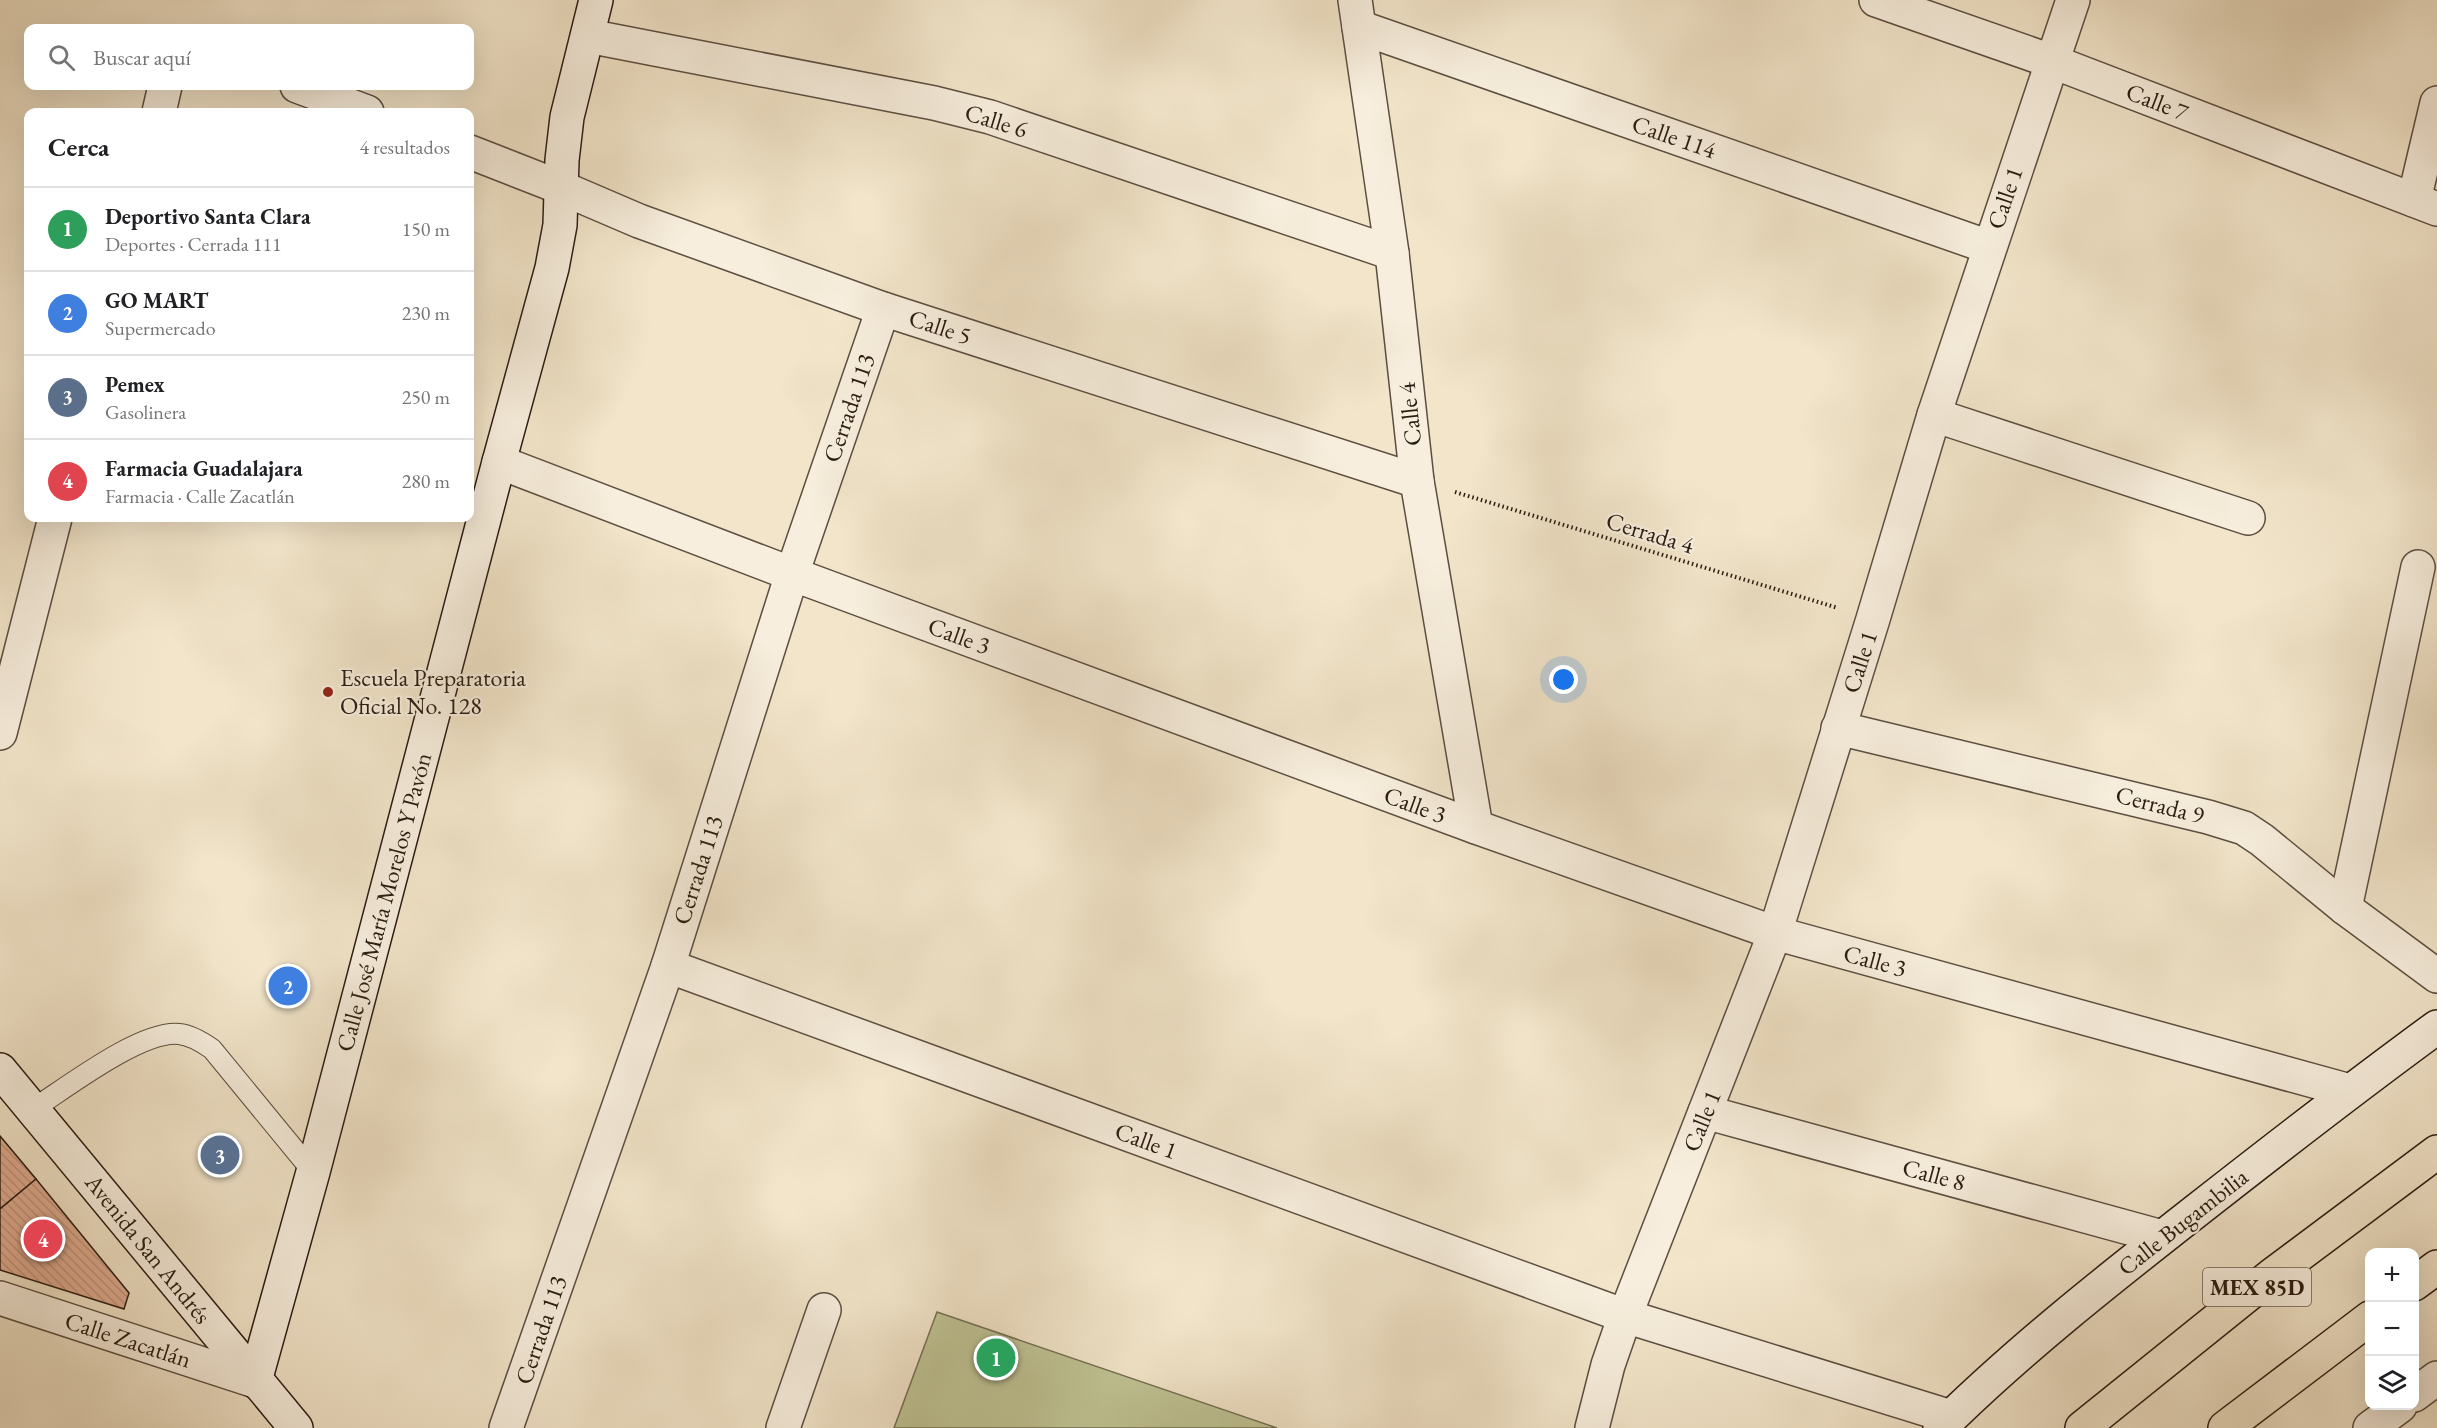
<!DOCTYPE html>
<html lang="es">
<meta charset="utf-8">
<style>
body{margin:0;font-family:"EB Garamond",serif;background:#f6f6f6;color:#202124}
.controls{position:absolute;right:18px;bottom:18px;display:grid;overflow:hidden;border-radius:12px;box-shadow:0 6px 24px #0002}
.controls button{width:54px;height:54px;display:grid;place-items:center;padding:0;border:0;border-bottom:2px solid #e0e0e0;background:#fff;color:#202124;font:30px sans-serif}
.you{position:absolute;left:1564px;top:680px;width:21px;height:21px;margin:-15px;border:4px solid #fff;border-radius:50%;background:#1a73e8;box-shadow:0 0 0 9px #1a73e833}
.badge{display:grid;place-items:center;width:39px;height:39px;border-radius:50%;background:#8f2418;color:#fff;font-size:20px;font-weight:700}
.pin{position:absolute;translate:-50% -50%;border:3px solid #fff;box-shadow:0 2px 6px #0006}
.list{margin:0;padding:0;list-style:none}
h2{display:flex;justify-content:space-between;align-items:center;height:78px;margin:0;padding:0 24px;font-size:26px}
h2 small{font-size:20px;font-weight:400;color:#757577}
.list li{display:grid;grid-template-columns:39px 1fr auto;gap:18px;align-items:center;box-sizing:border-box;height:84px;padding:0 24px;border-top:2px solid #e0e0e0}
.list b{display:block;font-size:22px;white-space:nowrap}
.list p{margin:0;font-size:20px;white-space:nowrap;color:#757577}
.list em{font-size:20px;font-style:normal;color:#757577}
.icon{flex:none;width:33px;height:33px;fill:none;stroke:currentColor;stroke-width:2;stroke-linecap:round;stroke-linejoin:round}
.map{position:relative;flex:none;width:2437px;height:1428px;overflow:hidden}
.search{position:absolute;background:#fff;box-shadow:0 6px 24px #0002;left:24px;top:24px;width:450px;height:66px;display:flex;align-items:center;gap:15px;box-sizing:border-box;padding:0 21px;border-radius:12px;color:#757577;font-size:22px}
.panel{position:absolute;background:#fff;box-shadow:0 6px 24px #0002;left:24px;top:108px;width:450px;height:414px;border-radius:12px}
.map>svg:first-child{display:block}
</style>
<div class="map">
<svg width="2437" height="1428" viewBox="0 0 2437 1428">
<defs>
<pattern id="building-back-hatch" width="6" height="6" patternUnits="userSpaceOnUse" patternTransform="scale(1.5)"><rect width="6" height="6" fill="#dfac91"/><path d="M-1 5l2 2M0 0l6 6M5-1l2 2" fill="none" stroke="#c0937c"/></pattern>
</defs>
<rect width="100%" height="100%" fill="#f2e5ca"/>
<filter id="stains"><feTurbulence type="fractalNoise" baseFrequency=".00333" numOctaves="4"/><feColorMatrix values="0 0 0 0 .2 0 0 0 0 .09 0 0 0 0 .02 0 0 0 .5 -.17"/></filter>
<radialGradient id="worn" r=".72"><stop offset=".6" stop-color="#630" stop-opacity="0"/><stop offset="1" stop-color="#630" stop-opacity=".3"/></radialGradient>
<path fill="#bfc394" stroke="#747053" stroke-width="1.5" d="M 937,1312 L 1277,1428 L 894,1428 Z"/>
<g fill="url(#building-back-hatch)" stroke="#2a1c12" stroke-width="1.5">
<path d="M 0,1136 L 36,1179 L 0,1209 Z"/>
<path d="M 36,1179 L 129,1293 L 124,1309 L 0,1270 L 0,1209 Z"/>
</g>
<g fill="none" stroke-linecap="round" stroke-linejoin="round">
<defs>
<path id="lane" d="M 33,1109 C 66,1088 141,1030 179,1034 C 191,1035 202,1042 212,1049 L 313,1172"/>
<g id="street">
<path d="M 1355,0 L 1392,253 L 1417,481 L 1476,827"/>
<path d="M 1876,0 L 2051,61 L 2437,209"/>
<path d="M 1359,27 L 1989,247"/>
<path d="M 588,36 L 934,103 L 990,117 L 1392,253"/>
<path d="M 297,86 L 367,112"/>
<path d="M 159,112 L 165,86"/>
<path d="M 470,152 L 562,188 L 639,221 L 883,309 L 1417,481"/>
<path d="M 2414,200 L 2437,103"/>
<path d="M 1934,415 L 2248,518"/>
<path d="M 499,462 L 792,574 L 1476,827 L 1775,933 L 2350,1091"/>
<path d="M 1838,728 L 2208,817 L 2244,828 L 2262,840 L 2345,908 L 2437,976"/>
<path d="M 0,733 L 55,518"/>
<path d="M 2345,908 L 2418,567"/>
<path d="M 668,966 L 1625,1316 L 1951,1417"/>
<path d="M 1705,1112 L 2162,1237"/>
<path d="M 0,1298 L 255,1381"/>
<path d="M 2414,1395 L 2437,1378"/>
<path d="M 506,1428 L 668,966 L 792,574 L 883,309"/>
<path d="M 783,1428 L 824,1310"/>
<path d="M 1592,1428 L 1608,1365 L 1625,1316 L 1775,933 L 1873,619 L 1934,415 L 2073,0"/>
<path d="M 2370,1428 L 2400,1406"/>
</g>
<g id="secondary">
<path d="M 0,1070 L 296,1428"/>
<path d="M 255,1381 L 313,1172 L 499,462 L 552,268 L 560,225 L 562,160 L 567,117 L 596,0"/>
<path d="M 1940,1428 C 2019,1350 2108,1280 2196,1211 C 2275,1149 2355,1087 2437,1027"/>
</g>
<g id="highway">
<path d="M 2414,1284 L 2437,1267"/>
<path d="M 2082,1428 L 2271,1276 L 2437,1152"/>
<path d="M 2225,1428 L 2370,1318"/>
</g>
</defs>
<use href="#lane" stroke="#5c4e40" stroke-width="22"/>
<use href="#street" stroke="#5c4e40" stroke-width="36"/>
<use href="#secondary" stroke="#2a1c12" stroke-width="36"/>
<use href="#highway" stroke="#2a1c12" stroke-width="36"/>
<path stroke="#2a1c12" stroke-width="4" stroke-dasharray="1.5 3" stroke-linecap="butt" d="M 1455,492 L 1838,608"/>
<use href="#lane" stroke="#f7eedd" stroke-width="20"/>
<use href="#street" stroke="#f7eedd" stroke-width="33"/>
<use href="#secondary" stroke="#f7eedd" stroke-width="33"/>
<use href="#highway" stroke="#f2e5ca" stroke-width="33"/>
</g>
<circle fill="#8f2418" stroke="#f7eedd" stroke-width="2" cx="328" cy="692" r="6"/>
<g text-anchor="middle" stroke-width="4.5" stroke-linejoin="round" paint-order="stroke">
<rect fill="#f7eedd" stroke="#685b4f" stroke-width="1.5" x="2203" y="1268" width="108" height="38" rx="4.5"/>
<g font-size="22" font-weight="bold" fill="#2a1c12">
<text x="2257" y="1295">MEX 85D</text>
</g>
<g font-size="24" fill="#2a1c12" stroke="#f7eedd">
<text transform="translate(2157 102) rotate(21)" y="8">Calle 7</text>
<text transform="translate(996 121) rotate(17)" y="8">Calle 6</text>
<text transform="translate(1674 137) rotate(19)" y="8">Calle 114</text>
<text transform="translate(2005 198) rotate(-71)" y="8">Calle 1</text>
<text transform="translate(940 327) rotate(18)" y="8">Calle 5</text>
<text transform="translate(849 408) rotate(-71)" y="8">Cerrada 113</text>
<text transform="translate(1410 414) rotate(-96)" y="8">Calle 4</text>
<text transform="translate(1650 533) rotate(17)" y="8">Cerrada 4</text>
<text transform="translate(959 636) rotate(20)" y="8">Calle 3</text>
<text transform="translate(1860 662) rotate(-72)" y="8">Calle 1</text>
<text transform="translate(1415 805) rotate(20)" y="8">Calle 3</text>
<text transform="translate(2160 805) rotate(14)" y="8">Cerrada 9</text>
<text transform="translate(698 870) rotate(-72)" y="8">Cerrada 113</text>
<text transform="translate(384 902) rotate(-75)" y="8">Calle José María Morelos Y Pavón</text>
<text transform="translate(1875 961) rotate(15)" y="8">Calle 3</text>
<text transform="translate(1702 1121) rotate(-68)" y="8">Calle 1</text>
<text transform="translate(1146 1141) rotate(20)" y="8">Calle 1</text>
<text transform="translate(1934 1175) rotate(15)" y="8">Calle 8</text>
<text transform="translate(2183 1222) rotate(-38)" y="8">Calle Bugambilia</text>
<text transform="translate(148 1249) rotate(51)" y="8">Avenida San Andrés</text>
<text transform="translate(541 1330) rotate(-71)" y="8">Cerrada 113</text>
<text transform="translate(128 1340) rotate(18)" y="8">Calle Zacatlán</text>
</g>
<g font-size="24" fill="#2a1c12" stroke="#f7eedd" text-anchor="start">
<text x="340" y="686">Escuela Preparatoria<tspan x="340" dy="28">Oficial No. 128</tspan></text>
</g>
</g>
<rect width="100%" height="100%" filter="url(#stains)"/>
<rect width="100%" height="100%" fill="url(#worn)"/>
</svg>
<div class="controls">
<button>+</button>
<button>−</button>
<button><svg class="icon" aria-label="layers" viewBox="0 0 24 24"><path d="M12 4l9 5-9 5-9-5zM3 14l9 5 9-5"/></svg></button>
</div>
<div class="you"></div>
<div class="pin badge" style="left:996px;top:1358px;background:#2e9e5b">1</div>
<div class="pin badge" style="left:288px;top:986px;background:#3f7fe0">2</div>
<div class="pin badge" style="left:220px;top:1155px;background:#5c6f8a">3</div>
<div class="pin badge" style="left:43px;top:1239px;background:#e0444e">4</div>
<div class="search"><svg class="icon" aria-label="search" viewBox="0 0 24 24"><circle cx="10" cy="10" r="6"/><path d="M15 15l6 6"/></svg>Buscar aquí</div>
<section class="panel">
<h2>Cerca<small>4 resultados</small></h2>
<ul class="list">
<li><span class="badge" style="background:#2e9e5b">1</span><div><b>Deportivo Santa Clara</b><p>Deportes · Cerrada 111</p></div><em>150 m</em></li>
<li><span class="badge" style="background:#3f7fe0">2</span><div><b>GO MART</b><p>Supermercado</p></div><em>230 m</em></li>
<li><span class="badge" style="background:#5c6f8a">3</span><div><b>Pemex</b><p>Gasolinera</p></div><em>250 m</em></li>
<li><span class="badge" style="background:#e0444e">4</span><div><b>Farmacia Guadalajara</b><p>Farmacia · Calle Zacatlán</p></div><em>280 m</em></li>
</ul>
</section>
</div>
